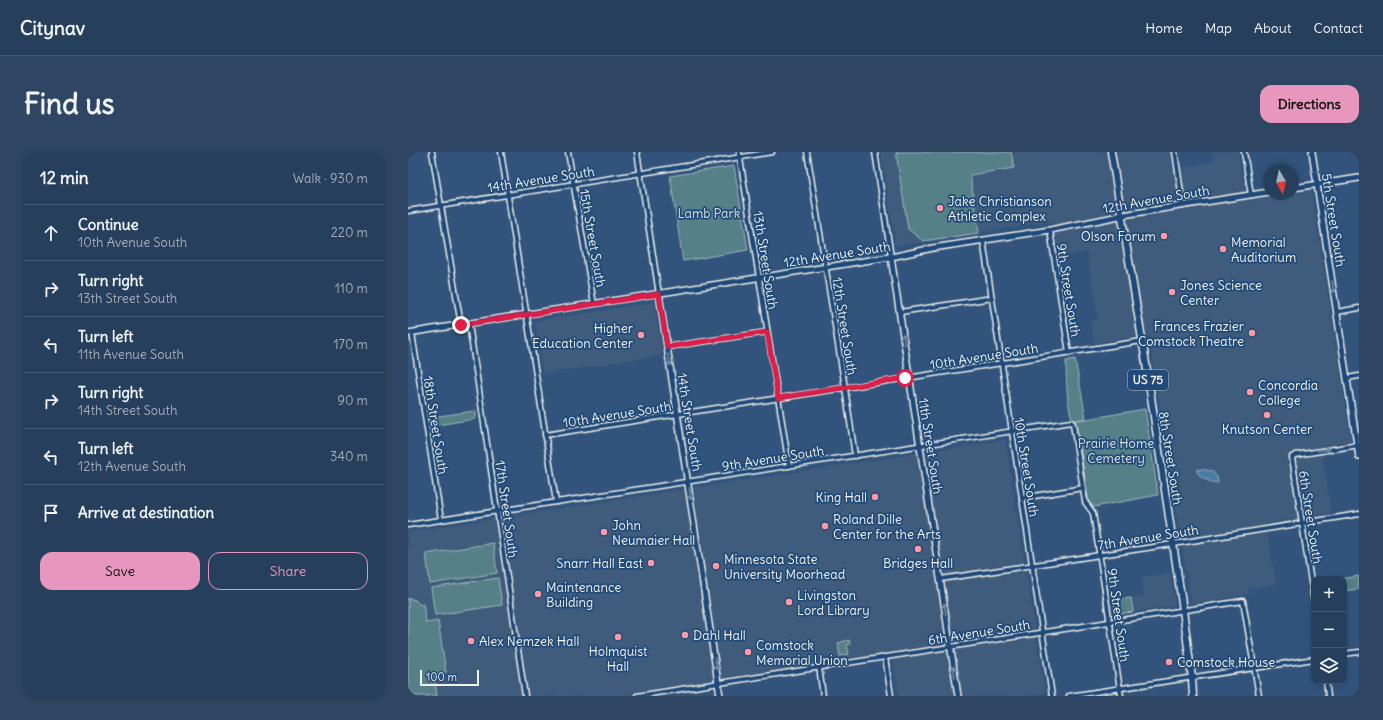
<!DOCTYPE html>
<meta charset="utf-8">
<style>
body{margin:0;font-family:Delius,sans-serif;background:#2e4663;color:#f1f3f6}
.controls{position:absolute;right:12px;bottom:12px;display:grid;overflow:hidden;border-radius:8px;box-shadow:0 2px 6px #0003}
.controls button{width:36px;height:36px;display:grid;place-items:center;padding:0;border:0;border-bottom:1px solid #425872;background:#263f5d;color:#f1f3f6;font:20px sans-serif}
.compass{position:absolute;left:855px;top:12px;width:36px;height:36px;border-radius:50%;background:#263f5d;box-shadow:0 2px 6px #0003;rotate:171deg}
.scale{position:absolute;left:12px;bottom:10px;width:59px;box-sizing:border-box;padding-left:4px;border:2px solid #f4f1e8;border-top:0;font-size:11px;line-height:14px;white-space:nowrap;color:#f4f1e8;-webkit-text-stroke:3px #1f4a7a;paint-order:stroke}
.stop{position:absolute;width:12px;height:12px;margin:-9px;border:3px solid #e11d48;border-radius:50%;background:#fff}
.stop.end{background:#e11d48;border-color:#fff;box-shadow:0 1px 4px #0008}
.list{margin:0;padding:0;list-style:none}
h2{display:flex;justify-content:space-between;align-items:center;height:52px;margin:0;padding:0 16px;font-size:17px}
h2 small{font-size:13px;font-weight:400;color:#a4afbc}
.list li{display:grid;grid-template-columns:26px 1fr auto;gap:12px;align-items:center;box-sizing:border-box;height:56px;padding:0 16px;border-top:1px solid #425872}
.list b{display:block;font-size:15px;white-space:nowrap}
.list p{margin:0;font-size:13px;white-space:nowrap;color:#a4afbc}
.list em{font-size:13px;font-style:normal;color:#a4afbc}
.actions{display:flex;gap:8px;padding:12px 16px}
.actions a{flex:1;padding:9px 0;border:1px solid #e797bd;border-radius:12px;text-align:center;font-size:14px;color:#e797bd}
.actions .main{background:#e797bd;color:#111}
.icon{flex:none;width:22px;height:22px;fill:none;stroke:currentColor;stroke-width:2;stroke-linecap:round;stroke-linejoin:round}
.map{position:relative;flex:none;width:951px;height:544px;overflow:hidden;border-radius:12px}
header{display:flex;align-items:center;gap:24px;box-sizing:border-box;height:56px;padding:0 20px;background:#263f5d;border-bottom:1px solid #425872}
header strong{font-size:19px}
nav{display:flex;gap:22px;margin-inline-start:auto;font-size:14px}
.intro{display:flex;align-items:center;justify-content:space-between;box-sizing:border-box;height:96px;padding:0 24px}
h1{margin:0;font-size:28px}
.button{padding:10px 18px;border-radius:12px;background:#e797bd;color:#111;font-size:14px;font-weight:700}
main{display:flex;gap:24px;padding:0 24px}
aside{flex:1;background:#263f5d;border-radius:12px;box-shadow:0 2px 6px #0003}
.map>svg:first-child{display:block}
</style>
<header>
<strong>Citynav</strong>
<nav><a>Home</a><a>Map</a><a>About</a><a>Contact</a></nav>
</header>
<div class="intro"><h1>Find us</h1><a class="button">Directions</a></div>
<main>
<aside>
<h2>12 min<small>Walk · 930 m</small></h2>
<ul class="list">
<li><svg class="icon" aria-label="ahead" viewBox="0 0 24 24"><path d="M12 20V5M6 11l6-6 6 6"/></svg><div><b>Continue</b><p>10th Avenue South</p></div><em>220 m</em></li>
<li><svg class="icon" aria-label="right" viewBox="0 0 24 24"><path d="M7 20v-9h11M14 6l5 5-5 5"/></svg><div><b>Turn right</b><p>13th Street South</p></div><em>110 m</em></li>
<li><svg class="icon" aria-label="left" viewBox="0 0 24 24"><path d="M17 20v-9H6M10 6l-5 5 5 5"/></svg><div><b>Turn left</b><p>11th Avenue South</p></div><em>170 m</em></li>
<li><svg class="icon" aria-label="right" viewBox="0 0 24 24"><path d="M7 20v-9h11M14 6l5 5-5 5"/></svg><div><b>Turn right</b><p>14th Street South</p></div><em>90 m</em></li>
<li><svg class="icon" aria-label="left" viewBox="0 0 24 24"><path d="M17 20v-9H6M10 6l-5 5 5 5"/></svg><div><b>Turn left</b><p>12th Avenue South</p></div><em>340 m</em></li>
<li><svg class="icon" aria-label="arrive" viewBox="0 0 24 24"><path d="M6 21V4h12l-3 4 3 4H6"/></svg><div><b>Arrive at destination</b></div></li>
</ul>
<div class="actions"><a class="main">Save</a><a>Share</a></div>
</aside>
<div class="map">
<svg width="951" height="544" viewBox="0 0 951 544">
<rect width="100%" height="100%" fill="#32547c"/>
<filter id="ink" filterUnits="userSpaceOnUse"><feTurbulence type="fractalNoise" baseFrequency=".025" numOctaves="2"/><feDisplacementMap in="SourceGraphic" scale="8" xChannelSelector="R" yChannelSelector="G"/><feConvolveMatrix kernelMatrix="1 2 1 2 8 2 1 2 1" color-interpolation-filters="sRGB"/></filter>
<g filter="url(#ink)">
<g fill="#405b7d">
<path d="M 473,0 L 762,0 L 765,17 L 805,10 L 806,9 L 804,0 L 830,0 L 838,48 L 885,42 L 885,41 L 903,38 L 943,289 L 913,294 L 923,361 L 858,372 L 868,432 L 841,436 L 842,442 L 783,452 L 741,183 L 686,191 L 682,169 L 690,167 L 679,100 L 651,105 L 645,69 L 488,94 Z"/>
<path d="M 246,150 L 254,203 L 135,222 L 127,169 Z"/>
<path d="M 597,288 L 637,541 L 616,544 L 491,544 L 484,501 L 207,544 L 0,544 L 0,380 Z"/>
<path d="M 762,421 L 767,453 L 725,460 L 723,446 L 736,444 L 733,425 Z"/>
</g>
<g fill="#548088" stroke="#a4b8b8">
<path d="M 488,0 L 603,0 L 606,16 L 562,23 L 571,81 L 515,89 L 500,77 Z"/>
<path d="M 326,14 L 340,98 L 275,109 L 262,24 Z"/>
<path d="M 667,207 L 678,266 L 665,268 C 659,258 658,222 658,209 Z"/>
<path d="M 737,257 L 750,343 L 686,355 L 681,350 L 667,269 Z"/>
<path d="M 66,259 L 68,260 L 68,266 L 67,267 L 29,273 L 24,271 L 25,265 Z"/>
<path d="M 85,391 L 89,421 L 22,432 L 18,402 Z"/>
<path d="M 951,424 L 951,437 L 936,439 L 936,427 L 932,427 Z"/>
<path d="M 90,426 L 94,453 L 27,463 L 23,436 Z"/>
<path d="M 0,446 L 7,448 L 12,453 L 15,452 L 18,471 L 30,469 L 38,520 L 26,522 L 29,544 L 23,544 L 23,543 L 22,544 L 0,544 Z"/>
<path d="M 723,446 L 725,460 L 708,462 L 706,448 Z"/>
<path d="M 441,488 L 442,492 L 439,493 L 441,502 L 432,504 L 430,491 Z"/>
</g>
<path fill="#487da5" stroke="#8dabc0" d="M 789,318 L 794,317 L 804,319 L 809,325 L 810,331 C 803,331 792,326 789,320 Z"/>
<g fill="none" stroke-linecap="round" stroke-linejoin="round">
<defs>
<g id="minor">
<path d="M 24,0 L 53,173"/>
<path d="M 93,0 L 148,350"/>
<path d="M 160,0 L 186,152"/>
<path d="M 229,0 L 251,142"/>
<path d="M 331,0 L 381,314"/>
<path d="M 399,0 L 437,236 L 447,304"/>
<path d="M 467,0 L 483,105"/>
<path d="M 767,0 L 775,54"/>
<path d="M 836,0 L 843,43"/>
<path d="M 0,59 L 364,0"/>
<path d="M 642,78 L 661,201"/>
<path d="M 575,88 L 644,544"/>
<path d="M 492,160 L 584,146"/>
<path d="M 929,160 L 951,156"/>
<path d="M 61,172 L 117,544"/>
<path d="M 4,181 L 33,368"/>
<path d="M 259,195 L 359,180"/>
<path d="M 939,226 L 951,224"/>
<path d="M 137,283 L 734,189"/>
<path d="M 614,346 L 675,336"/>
<path d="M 0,373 L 663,270 L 665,272 L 677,350 L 685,361 L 713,544"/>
<path d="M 533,427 L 765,392 L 951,362"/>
<path d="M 906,450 L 884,305 L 888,303 L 951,293"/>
<path d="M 936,502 L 951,500"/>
<path d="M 477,505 L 483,544"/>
<path d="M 411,515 L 415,544"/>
<path d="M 918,529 L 920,544"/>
<path d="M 229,544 L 835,449 L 851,544"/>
<path d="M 661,544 L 906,507"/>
</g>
<g id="tertiary">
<path d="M 904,0 L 951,305"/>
<path d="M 885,36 L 951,26"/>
<path d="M 483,105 L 550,544"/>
<path d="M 251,142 L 312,544"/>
<path d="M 0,181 L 488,104 L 525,96 L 642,78 L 721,62 L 861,40"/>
</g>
<path id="primary" d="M 703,0 L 737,205 L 775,458 L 784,526 L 785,544"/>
</defs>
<use href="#minor" stroke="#f4f1e8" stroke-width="7"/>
<use href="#tertiary" stroke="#f4f1e8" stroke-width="8"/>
<use href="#primary" stroke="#f4f1e8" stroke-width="9"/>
<use href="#minor" stroke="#1f4a7a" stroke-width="4"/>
<use href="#tertiary" stroke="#1f4a7a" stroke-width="5"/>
<use href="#primary" stroke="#1f4a7a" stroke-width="6"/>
</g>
<defs><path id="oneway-shaft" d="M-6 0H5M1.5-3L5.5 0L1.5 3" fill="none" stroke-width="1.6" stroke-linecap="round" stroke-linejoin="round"/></defs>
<g stroke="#748da6">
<use href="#oneway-shaft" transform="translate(925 135) rotate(81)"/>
<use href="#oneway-shaft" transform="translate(496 187) rotate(-98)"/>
<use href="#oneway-shaft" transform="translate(261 208) rotate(81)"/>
<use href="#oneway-shaft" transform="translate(916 298) rotate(-9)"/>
<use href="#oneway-shaft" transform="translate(282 342) rotate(82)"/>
<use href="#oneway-shaft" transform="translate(537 457) rotate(-98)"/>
<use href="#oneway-shaft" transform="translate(308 512) rotate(81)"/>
<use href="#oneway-shaft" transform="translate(546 520) rotate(-100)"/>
</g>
</g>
<g fill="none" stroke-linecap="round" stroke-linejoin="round" filter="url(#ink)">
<path stroke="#e11d48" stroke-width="5" d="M 53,173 L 251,142 L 259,195 L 359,180 L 370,246 L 497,226"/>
</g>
<g fill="#ff9aa2" stroke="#1f4a7a" stroke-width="1.5">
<circle cx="532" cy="56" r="4"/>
<circle cx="756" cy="84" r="4"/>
<circle cx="815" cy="97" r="4"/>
<circle cx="764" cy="140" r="4"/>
<circle cx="844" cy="181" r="4"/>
<circle cx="233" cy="183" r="4"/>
<circle cx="842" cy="240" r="4"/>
<circle cx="859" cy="263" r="4"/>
<circle cx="467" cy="345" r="4"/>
<circle cx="417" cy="374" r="4"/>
<circle cx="196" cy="380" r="4"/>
<circle cx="510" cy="397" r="4"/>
<circle cx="243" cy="411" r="4"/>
<circle cx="308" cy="414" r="4"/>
<circle cx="130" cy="442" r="4"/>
<circle cx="381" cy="450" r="4"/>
<circle cx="277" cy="483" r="4"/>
<circle cx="210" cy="485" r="4"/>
<circle cx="63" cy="489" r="4"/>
<circle cx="340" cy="500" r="4"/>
<circle cx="761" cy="510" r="4"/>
</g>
<g text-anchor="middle" stroke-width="3.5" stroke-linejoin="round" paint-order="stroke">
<rect fill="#1f4a7a" stroke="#b4bfc7" stroke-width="1" x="720" y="218" width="40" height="20" rx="3"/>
<g font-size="12" font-weight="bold" fill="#f4f1e8">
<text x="740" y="232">US 75</text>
</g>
<g font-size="13" fill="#f4f1e8" stroke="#1f4a7a">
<text transform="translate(133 27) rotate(-9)" y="5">14th Avenue South</text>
<text transform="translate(748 47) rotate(-10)" y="5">12th Avenue South</text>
<text transform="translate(926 68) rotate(81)" y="5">5th Street South</text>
<text transform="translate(185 86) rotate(80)" y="5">15th Street South</text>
<text transform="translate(429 102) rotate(-9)" y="5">12th Avenue South</text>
<text transform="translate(358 108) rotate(81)" y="5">13th Street South</text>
<text transform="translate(661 138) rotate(81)" y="5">9th Street South</text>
<text transform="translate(437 174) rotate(81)" y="5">12th Street South</text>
<text transform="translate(576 204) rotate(-9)" y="5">10th Avenue South</text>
<text transform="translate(209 262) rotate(-9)" y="5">10th Avenue South</text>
<text transform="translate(282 270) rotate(81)" y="5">14th Street South</text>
<text transform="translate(28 273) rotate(81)" y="5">18th Street South</text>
<text transform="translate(523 294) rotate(81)" y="5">11th Street South</text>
<text transform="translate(365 306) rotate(-9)" y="5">9th Avenue South</text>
<text transform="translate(763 306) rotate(81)" y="5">8th Street South</text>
<text transform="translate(619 315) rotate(81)" y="5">10th Street South</text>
<text transform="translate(99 357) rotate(82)" y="5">17th Street South</text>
<text transform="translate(903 365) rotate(81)" y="5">6th Street South</text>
<text transform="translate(740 385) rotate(-9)" y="5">7th Avenue South</text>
<text transform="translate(711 463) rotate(82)" y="5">9th Street South</text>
<text transform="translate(571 480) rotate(-9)" y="5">6th Avenue South</text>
</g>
<g font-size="13" fill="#f4f1e8" stroke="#1f4a7a" text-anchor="start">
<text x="540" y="54">Jake Christianson<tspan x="540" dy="15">Athletic Complex</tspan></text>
<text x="748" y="89" text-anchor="end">Olson Forum</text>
<text x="823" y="95">Memorial<tspan x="823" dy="15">Auditorium</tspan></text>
<text x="772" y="138">Jones Science<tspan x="772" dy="15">Center</tspan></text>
<text x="836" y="179" text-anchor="end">Frances Frazier<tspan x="836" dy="15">Comstock Theatre</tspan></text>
<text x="225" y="181" text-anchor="end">Higher<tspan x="225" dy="15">Education Center</tspan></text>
<text x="850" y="238">Concordia<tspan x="850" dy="15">College</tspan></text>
<text x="859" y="282" text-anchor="middle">Knutson Center</text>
<text x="459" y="350" text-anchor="end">King Hall</text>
<text x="425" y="372">Roland Dille<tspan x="425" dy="15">Center for the Arts</tspan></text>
<text x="204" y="378">John<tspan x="204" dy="15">Neumaier Hall</tspan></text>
<text x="316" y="412">Minnesota State<tspan x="316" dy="15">University Moorhead</tspan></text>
<text x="235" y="416" text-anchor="end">Snarr Hall East</text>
<text x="510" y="416" text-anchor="middle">Bridges Hall</text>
<text x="138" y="440">Maintenance<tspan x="138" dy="15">Building</tspan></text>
<text x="389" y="448">Livingston<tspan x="389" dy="15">Lord Library</tspan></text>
<text x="285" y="488">Dahl Hall</text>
<text x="71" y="494">Alex Nemzek Hall</text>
<text x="348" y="498">Comstock<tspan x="348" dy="15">Memorial Union</tspan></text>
<text x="210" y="504" text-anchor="middle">Holmquist<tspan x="210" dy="15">Hall</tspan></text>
<text x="769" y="515">Comstock House</text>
</g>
<g font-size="13" fill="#dce0da" stroke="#1f4a7a">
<text x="301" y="66">Lamb Park</text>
<text x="708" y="296">Prairie Home<tspan x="708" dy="15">Cemetery</tspan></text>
</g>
</g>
</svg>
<div class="controls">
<button>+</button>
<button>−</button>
<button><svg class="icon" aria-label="layers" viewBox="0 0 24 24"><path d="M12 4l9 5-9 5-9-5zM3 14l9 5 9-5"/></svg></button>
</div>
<svg class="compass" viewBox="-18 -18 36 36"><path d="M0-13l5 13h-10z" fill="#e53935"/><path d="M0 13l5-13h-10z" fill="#a4afbc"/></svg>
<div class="scale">100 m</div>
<div class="stop" style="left:497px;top:226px"></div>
<div class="stop end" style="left:53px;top:173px"></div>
</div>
</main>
